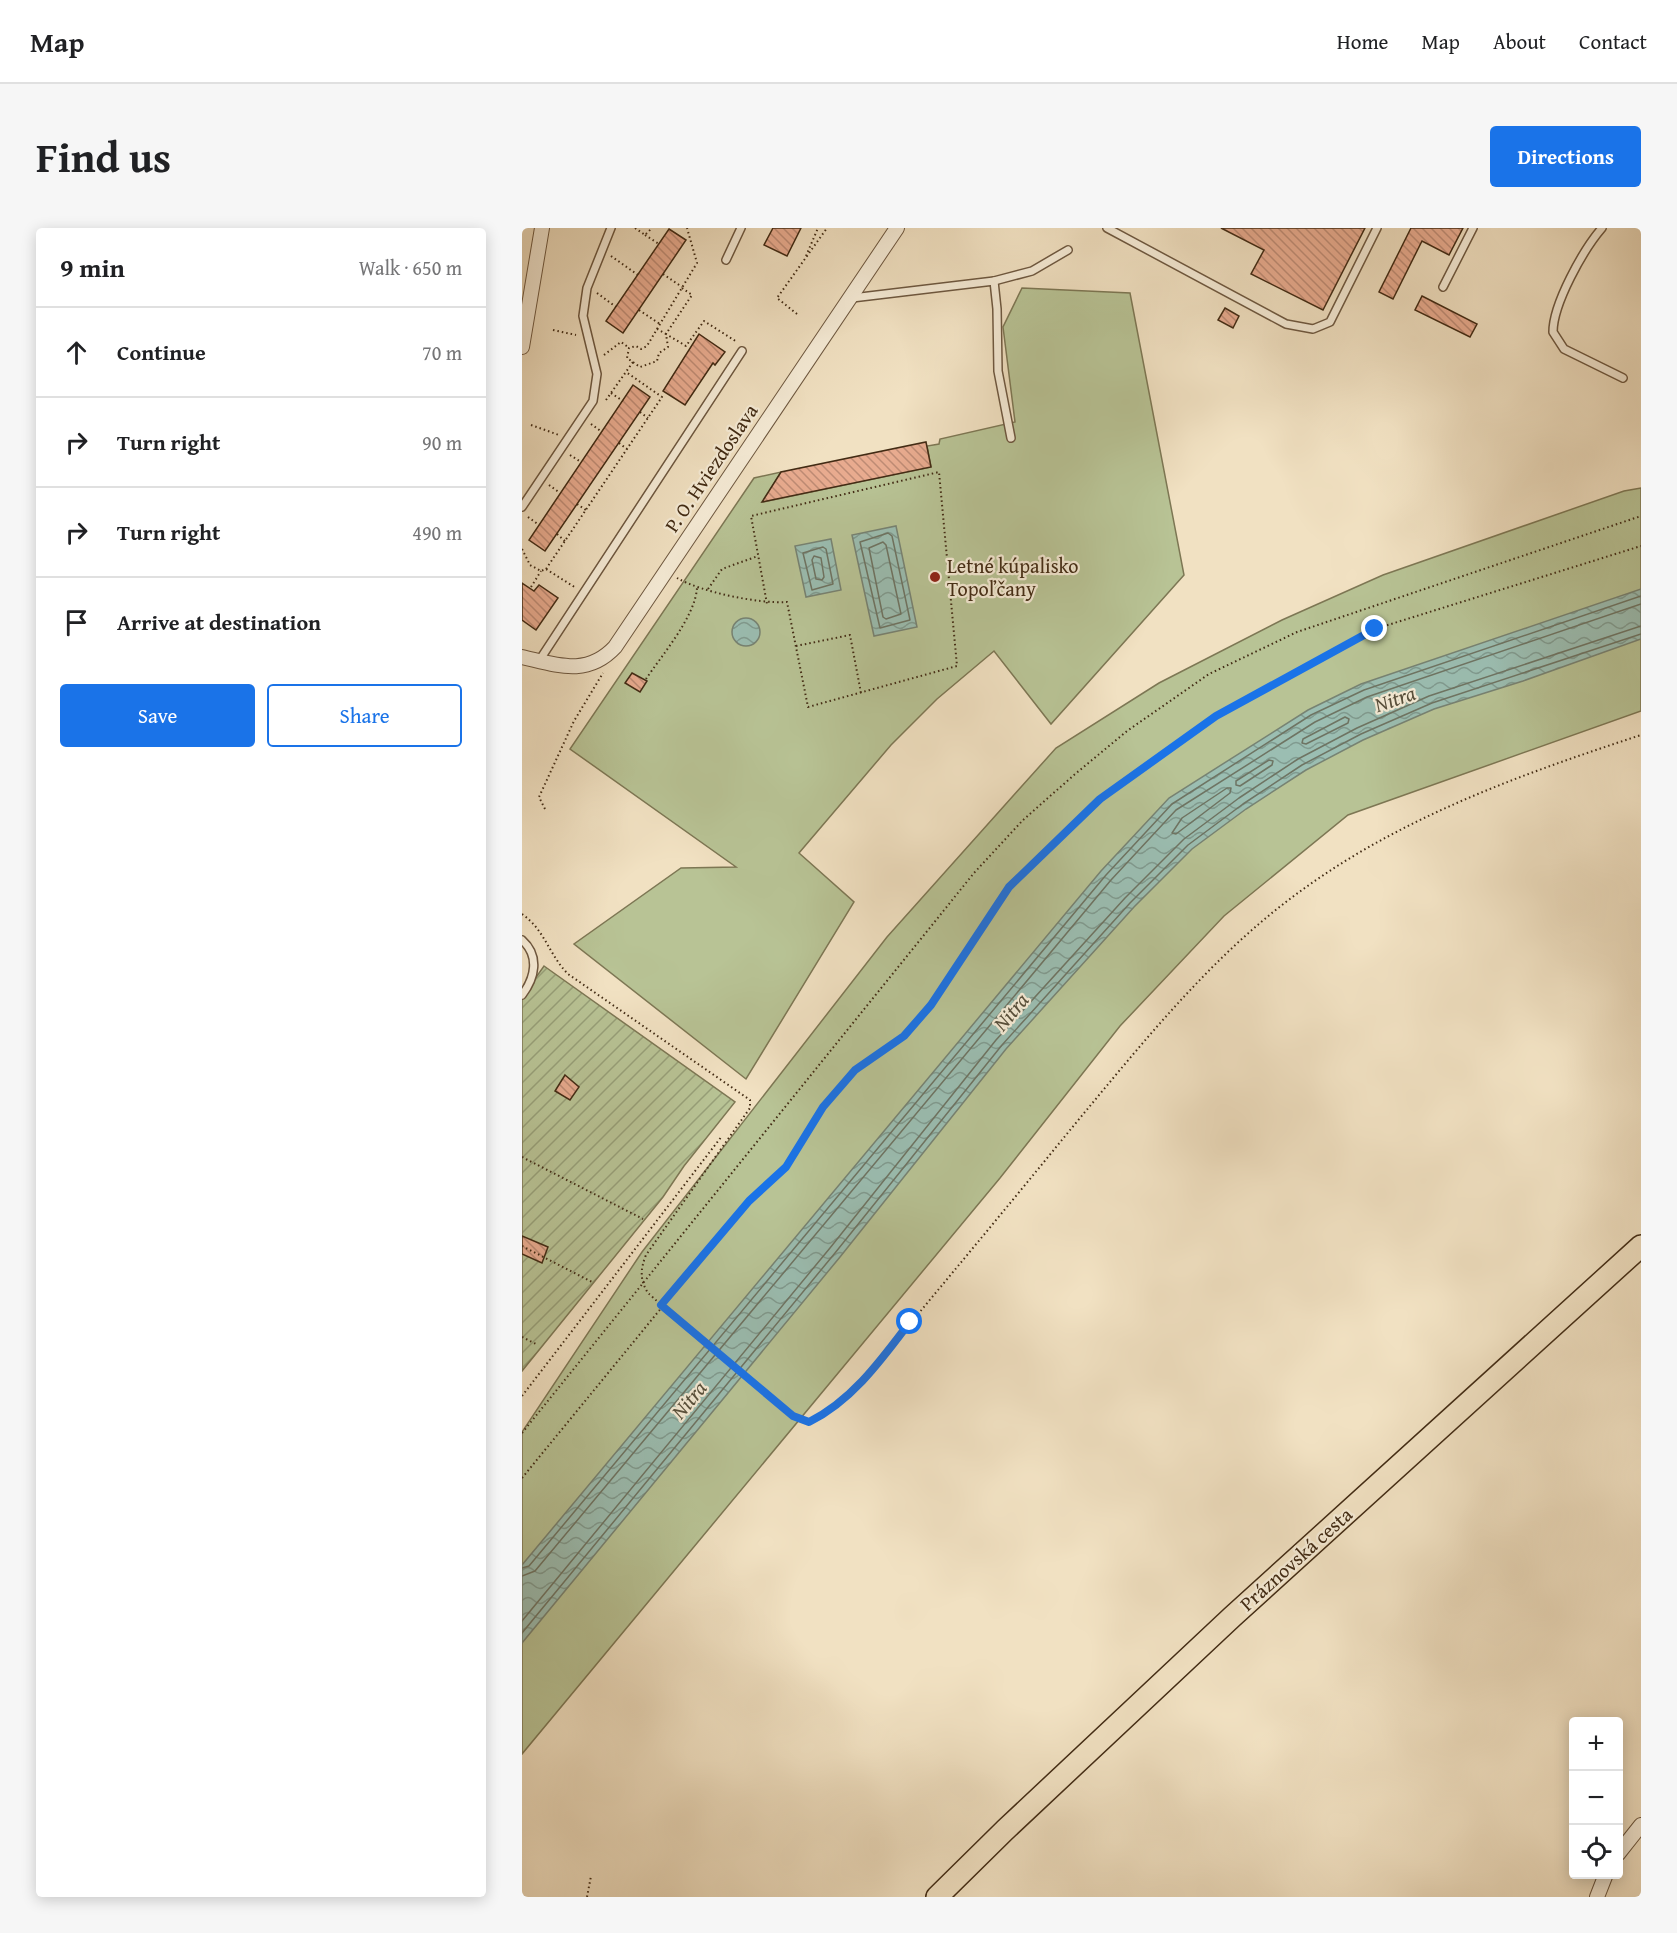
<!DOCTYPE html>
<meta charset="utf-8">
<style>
body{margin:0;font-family:"Gentium Book Plus",serif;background:#f6f6f6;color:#202124}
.controls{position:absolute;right:18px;bottom:18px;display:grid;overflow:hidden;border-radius:6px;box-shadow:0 3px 15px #0003}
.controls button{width:54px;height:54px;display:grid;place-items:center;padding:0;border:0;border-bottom:2px solid #e0e0e0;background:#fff;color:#202124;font:30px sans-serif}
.stop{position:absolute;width:18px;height:18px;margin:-14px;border:4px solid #1a73e8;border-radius:50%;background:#fff}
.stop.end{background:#1a73e8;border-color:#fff;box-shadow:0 2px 6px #0008}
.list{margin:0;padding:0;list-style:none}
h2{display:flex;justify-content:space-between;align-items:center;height:78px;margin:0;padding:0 24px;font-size:26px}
h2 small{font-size:20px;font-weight:400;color:#757577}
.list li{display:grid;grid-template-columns:39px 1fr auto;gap:18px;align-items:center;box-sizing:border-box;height:90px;padding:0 24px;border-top:2px solid #e0e0e0}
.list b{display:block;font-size:22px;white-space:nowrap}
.list em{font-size:20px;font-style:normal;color:#757577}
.actions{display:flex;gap:12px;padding:18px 24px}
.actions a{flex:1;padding:14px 0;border:2px solid #1a73e8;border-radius:6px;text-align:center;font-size:21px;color:#1a73e8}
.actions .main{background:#1a73e8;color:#fff}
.icon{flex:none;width:33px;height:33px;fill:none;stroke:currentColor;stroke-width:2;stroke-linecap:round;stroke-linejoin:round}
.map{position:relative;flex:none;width:1119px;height:1669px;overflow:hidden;border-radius:6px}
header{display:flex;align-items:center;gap:36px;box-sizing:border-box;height:84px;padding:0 30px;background:#fff;border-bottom:2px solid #e0e0e0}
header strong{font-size:28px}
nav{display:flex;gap:33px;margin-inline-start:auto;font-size:21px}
.intro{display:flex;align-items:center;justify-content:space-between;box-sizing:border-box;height:144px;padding:0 36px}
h1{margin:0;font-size:42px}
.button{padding:15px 27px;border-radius:6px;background:#1a73e8;color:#fff;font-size:21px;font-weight:700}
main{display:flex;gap:36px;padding:0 36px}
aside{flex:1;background:#fff;border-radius:6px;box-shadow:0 3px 15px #0003}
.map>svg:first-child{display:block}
</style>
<header>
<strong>Map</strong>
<nav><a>Home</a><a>Map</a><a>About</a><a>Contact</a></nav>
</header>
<div class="intro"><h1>Find us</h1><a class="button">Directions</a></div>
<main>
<aside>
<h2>9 min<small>Walk · 650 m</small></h2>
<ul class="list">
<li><svg class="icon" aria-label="ahead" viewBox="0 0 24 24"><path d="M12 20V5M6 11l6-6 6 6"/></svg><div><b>Continue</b></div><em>70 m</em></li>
<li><svg class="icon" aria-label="right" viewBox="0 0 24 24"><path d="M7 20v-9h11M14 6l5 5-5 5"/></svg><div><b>Turn right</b></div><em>90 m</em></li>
<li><svg class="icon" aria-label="right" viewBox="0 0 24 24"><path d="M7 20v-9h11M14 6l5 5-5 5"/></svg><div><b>Turn right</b></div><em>490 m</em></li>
<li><svg class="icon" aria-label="arrive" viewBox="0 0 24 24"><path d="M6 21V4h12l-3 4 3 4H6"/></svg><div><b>Arrive at destination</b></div></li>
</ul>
<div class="actions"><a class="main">Save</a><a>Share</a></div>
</aside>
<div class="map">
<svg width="1119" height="1669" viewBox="0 0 1119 1669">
<defs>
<pattern id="garden-furrows" width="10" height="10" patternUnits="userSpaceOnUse" patternTransform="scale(1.5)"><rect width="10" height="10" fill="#b8c395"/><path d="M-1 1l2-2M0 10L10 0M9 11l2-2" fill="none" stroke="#979f78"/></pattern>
<pattern id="water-waves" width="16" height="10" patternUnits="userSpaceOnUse" patternTransform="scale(1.5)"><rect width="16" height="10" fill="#9bbeb2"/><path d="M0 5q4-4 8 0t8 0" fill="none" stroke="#809b90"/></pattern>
<pattern id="building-back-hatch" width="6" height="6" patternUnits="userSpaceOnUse" patternTransform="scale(1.5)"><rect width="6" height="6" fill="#e8ab8f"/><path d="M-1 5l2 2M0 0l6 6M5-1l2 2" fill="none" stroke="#be8b74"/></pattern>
</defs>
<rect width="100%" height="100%" fill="#f1e1c2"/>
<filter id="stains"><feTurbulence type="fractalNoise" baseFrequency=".00333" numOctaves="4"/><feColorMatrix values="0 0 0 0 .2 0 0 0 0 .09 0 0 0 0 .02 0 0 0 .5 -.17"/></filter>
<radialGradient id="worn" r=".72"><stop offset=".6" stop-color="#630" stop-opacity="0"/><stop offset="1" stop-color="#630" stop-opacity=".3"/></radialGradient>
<g fill="#b8c395" stroke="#7d7754" stroke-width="1.5">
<path d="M 500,60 L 608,65 L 662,347 L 529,496 L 472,423 L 415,471 L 369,517 L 277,625 L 332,674 L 224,851 L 52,716 L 159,640 L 214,639 L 48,521 L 232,250 L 259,244 L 241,274 L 409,239 L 405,218 L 417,216 L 418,211 L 493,194 L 481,99 Z"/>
<path d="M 1119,260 L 1119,483 L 826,587 L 702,688 L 598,798 L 478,950 L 0,1526 L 0,1204 L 120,1024 L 365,709 L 534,520 L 637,455 L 760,392 L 861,347 L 1102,263 Z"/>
</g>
<path fill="url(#garden-furrows)" stroke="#7d7754" stroke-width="1.5" d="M 22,738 L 213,874 L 162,938 L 141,969 L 0,1143 L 0,769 Z"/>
<g fill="url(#water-waves)" stroke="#778373" stroke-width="1.5">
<path d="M 374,298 L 395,399 L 352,408 L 330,307 Z"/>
<path d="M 309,311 L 319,362 L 284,369 L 273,318 Z"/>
<path d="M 1119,361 L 1119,411 L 1001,453 L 912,481 L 841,512 L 784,542 L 724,581 L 670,621 L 612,679 L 484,821 L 318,1029 L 0,1415 L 0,1337 L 579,643 L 647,570 L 786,482 L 839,456 Z"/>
<circle cx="224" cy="404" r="14"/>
</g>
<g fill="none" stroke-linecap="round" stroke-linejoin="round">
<g stroke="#6e7463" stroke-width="1.5">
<path d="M 366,305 L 370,308 L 388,392 L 358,400 L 338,314 Z"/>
<path d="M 361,314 L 364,317 L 379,386 L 364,391 L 361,389 L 347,320 Z"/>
<path d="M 301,319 L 304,321 L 311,356 L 290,362 L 281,325 Z"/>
<path d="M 292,328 L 299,330 L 302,349 L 300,352 L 294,351 L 290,332 Z"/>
<path d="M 823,489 L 827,491 L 826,495 L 784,516 L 780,515 L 781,511 Z"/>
<path d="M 747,532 L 751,533 L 750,537 L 718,558 L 714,557 L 714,553 Z"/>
<path d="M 705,560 L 709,560 L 708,565 L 654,606 L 650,605 L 660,590 Z"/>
<path d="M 0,1340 L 7,1338 L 584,647 L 650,576 L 789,487 L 842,462 L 1119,368"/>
<path d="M 0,1348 L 13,1343 L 589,652 L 654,582 L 793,494 L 845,469 L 1119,376"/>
<path d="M 0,1393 L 308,1020 L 474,812 L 603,670 L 662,611 L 717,570 L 776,531 L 835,500 L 907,468 L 1119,398"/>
<path d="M 0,1405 L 313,1025 L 480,817 L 608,675 L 666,617 L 721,576 L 780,537 L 839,506 L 910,475 L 1119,406"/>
</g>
</g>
<g fill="url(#building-back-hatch)" stroke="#422b14" stroke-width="1.5">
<path d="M 251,0 L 279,0 L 265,28 L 242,17 Z"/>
<path d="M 699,0 L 843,0 L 801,82 L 729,46 L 742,22 Z"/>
<path d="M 889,0 L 941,0 L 927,27 L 900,13 L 871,71 L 857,64 Z"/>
<path d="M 147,1 L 164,12 L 101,105 L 84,93 Z"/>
<path d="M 900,68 L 955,96 L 948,109 L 893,82 Z"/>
<path d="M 703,80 L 717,88 L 711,100 L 696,92 Z"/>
<path d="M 177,106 L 203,124 L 193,137 L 191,135 L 163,177 L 141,163 Z"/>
<path d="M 111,157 L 128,169 L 23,323 L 7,312 Z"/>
<path d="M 404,214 L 409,239 L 240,274 L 259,244 Z"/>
<path d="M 0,355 L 12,363 L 17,357 L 36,370 L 14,402 L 0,392 Z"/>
<path d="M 110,445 L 125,453 L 118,464 L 103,455 Z"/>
<path d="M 43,847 L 57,859 L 48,872 L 33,863 Z"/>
<path d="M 0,1008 L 26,1019 L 20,1035 L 0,1026 Z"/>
</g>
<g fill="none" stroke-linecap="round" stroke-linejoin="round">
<defs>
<g id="lane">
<path d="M 585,0 L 764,96 L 791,101 L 808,94 L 855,0"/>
<path d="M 1080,0 C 1061,22 1031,76 1031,104 L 1042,121 L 1101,150"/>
<path d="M 204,32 L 219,0"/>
<path d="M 472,53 L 510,43 L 546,22"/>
<path d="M 921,59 L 951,0"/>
<path d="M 330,70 L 472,53 L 475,81 L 476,143 L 489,210"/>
<path d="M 0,279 L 71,173 L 75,146 L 61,88 L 65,60 L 89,0"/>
<path d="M 17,433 L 220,123"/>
<path d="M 0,712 C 18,728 13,750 0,767"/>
</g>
<g id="street">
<path d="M 0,119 L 20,0"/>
<path d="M 0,429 C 35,437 65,449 93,419 L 375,0"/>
<path d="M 1096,1626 L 1119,1597"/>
<path d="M 1075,1669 L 1084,1646"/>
</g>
<path id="primary" d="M 415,1669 L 483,1602 L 710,1389 L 1119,1018"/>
</defs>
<use href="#lane" stroke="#6e5840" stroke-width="10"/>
<use href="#street" stroke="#6e5840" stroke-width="16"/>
<use href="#primary" stroke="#422b14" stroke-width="24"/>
<g stroke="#422b14" stroke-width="2" stroke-dasharray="1.5 3" stroke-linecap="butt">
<path d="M 113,0 L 123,7 L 130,0"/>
<path d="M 123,7 L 137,16"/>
<path d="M 89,28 L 116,47"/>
<path d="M 284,28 L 296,0"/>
<path d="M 141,46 L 160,59"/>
<path d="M 160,60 L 170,67 L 144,106 L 164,118 L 182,93 L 215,114"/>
<path d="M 75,65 L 94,79"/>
<path d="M 117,82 L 138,96"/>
<path d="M 275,86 L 255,70 L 305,0"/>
<path d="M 135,101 L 144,106 L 146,119 L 137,125 L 135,133 L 118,139 L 105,130 L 107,120 L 114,118 L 119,121 L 125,118 Z"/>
<path d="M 135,101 L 175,35 L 165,0"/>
<path d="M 31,102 L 54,107"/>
<path d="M 82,127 L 99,114 L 106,119"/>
<path d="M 89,165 L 101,173"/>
<path d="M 84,172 L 111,134"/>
<path d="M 118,184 L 126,190"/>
<path d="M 69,196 L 80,204"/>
<path d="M 9,197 L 37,207"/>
<path d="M 97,215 L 105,221"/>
<path d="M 48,227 L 59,234"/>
<path d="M 27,257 L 38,265"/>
<path d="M 55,276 L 64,282"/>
<path d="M 6,289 L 17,297"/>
<path d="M 35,306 L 43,313"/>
<path d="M 0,321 L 8,337 L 19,343 L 24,341 L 54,360"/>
<path d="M 24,341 L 140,169 L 104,144"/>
<path d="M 155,350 C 179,364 237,376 265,374 L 286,479 L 435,438 L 417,244 L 229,288 L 245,376"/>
<path d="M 9,359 L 19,343"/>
<path d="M 186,361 L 200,341 L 236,328"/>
<path d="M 274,418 L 328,407 L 339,465"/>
<path d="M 124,451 C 140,427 173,389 175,360"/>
<path d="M 23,581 L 17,569 L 52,493 L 81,445"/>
<path d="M 0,686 C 23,702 27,727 46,746 L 228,872 L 228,880 L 124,1027 C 118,1042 118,1052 126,1065 C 152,1088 263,1191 287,1194 C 313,1181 331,1162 350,1141 C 418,1060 486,978 553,896 C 623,812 691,726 780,662 C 882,588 1000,546 1119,507"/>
<path d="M 0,929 L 121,991"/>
<path d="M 0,1018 L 70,1054"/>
<path d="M 0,1109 L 16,1117"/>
<path d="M 0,1168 L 200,908"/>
<path d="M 0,1205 L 452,645 L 501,592 L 552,547 L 605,503 L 687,446 L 775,404 L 1119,288"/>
<path d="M 0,1250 L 227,973 L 264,939 L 301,879 L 333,842 L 382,808 L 409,777 L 487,659 L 578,571 L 694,488 L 853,401 L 1119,318"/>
<path d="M 65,1669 L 69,1648"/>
</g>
<use href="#lane" stroke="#f6ecd7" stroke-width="7"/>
<use href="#street" stroke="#f6ecd7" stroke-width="14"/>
<use href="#primary" stroke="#f1e1c2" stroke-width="21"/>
</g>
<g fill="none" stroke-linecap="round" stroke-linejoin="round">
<path stroke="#1a73e8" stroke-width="8" d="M 388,1094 C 360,1131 330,1173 287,1194 L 271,1188 L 139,1077 L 227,973 L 264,939 L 301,879 L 333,842 L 382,808 L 409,777 L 487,659 L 578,571 L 694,488 L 853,401"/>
</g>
<circle fill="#8f2418" stroke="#f6ecd7" stroke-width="2" cx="413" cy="349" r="6"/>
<g text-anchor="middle" stroke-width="4.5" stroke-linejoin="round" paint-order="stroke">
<g font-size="20" fill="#422b14" stroke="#f6ecd7">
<text transform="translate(189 240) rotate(-56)" y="7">P. O. Hviezdoslava</text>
<text transform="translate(774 1331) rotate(-42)" y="7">Práznovská cesta</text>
</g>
<g font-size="20" fill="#422b14" stroke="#f6ecd7" text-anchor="start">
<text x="425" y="345">Letné kúpalisko<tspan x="425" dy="23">Topoľčany</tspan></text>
</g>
<g font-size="21" font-style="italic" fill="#58503c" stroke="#f6ecd7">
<text transform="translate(873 471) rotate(-19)" y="7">Nitra</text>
<text transform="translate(489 784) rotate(-50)" y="7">Nitra</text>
<text transform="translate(167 1172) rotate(-50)" y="7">Nitra</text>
</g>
</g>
<rect width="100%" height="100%" filter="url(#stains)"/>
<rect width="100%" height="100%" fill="url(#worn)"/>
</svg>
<div class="controls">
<button>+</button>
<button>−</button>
<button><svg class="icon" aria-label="locate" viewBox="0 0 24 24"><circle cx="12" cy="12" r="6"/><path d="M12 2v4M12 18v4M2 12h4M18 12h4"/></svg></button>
</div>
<div class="stop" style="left:388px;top:1094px"></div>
<div class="stop end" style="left:853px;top:401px"></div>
</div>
</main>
